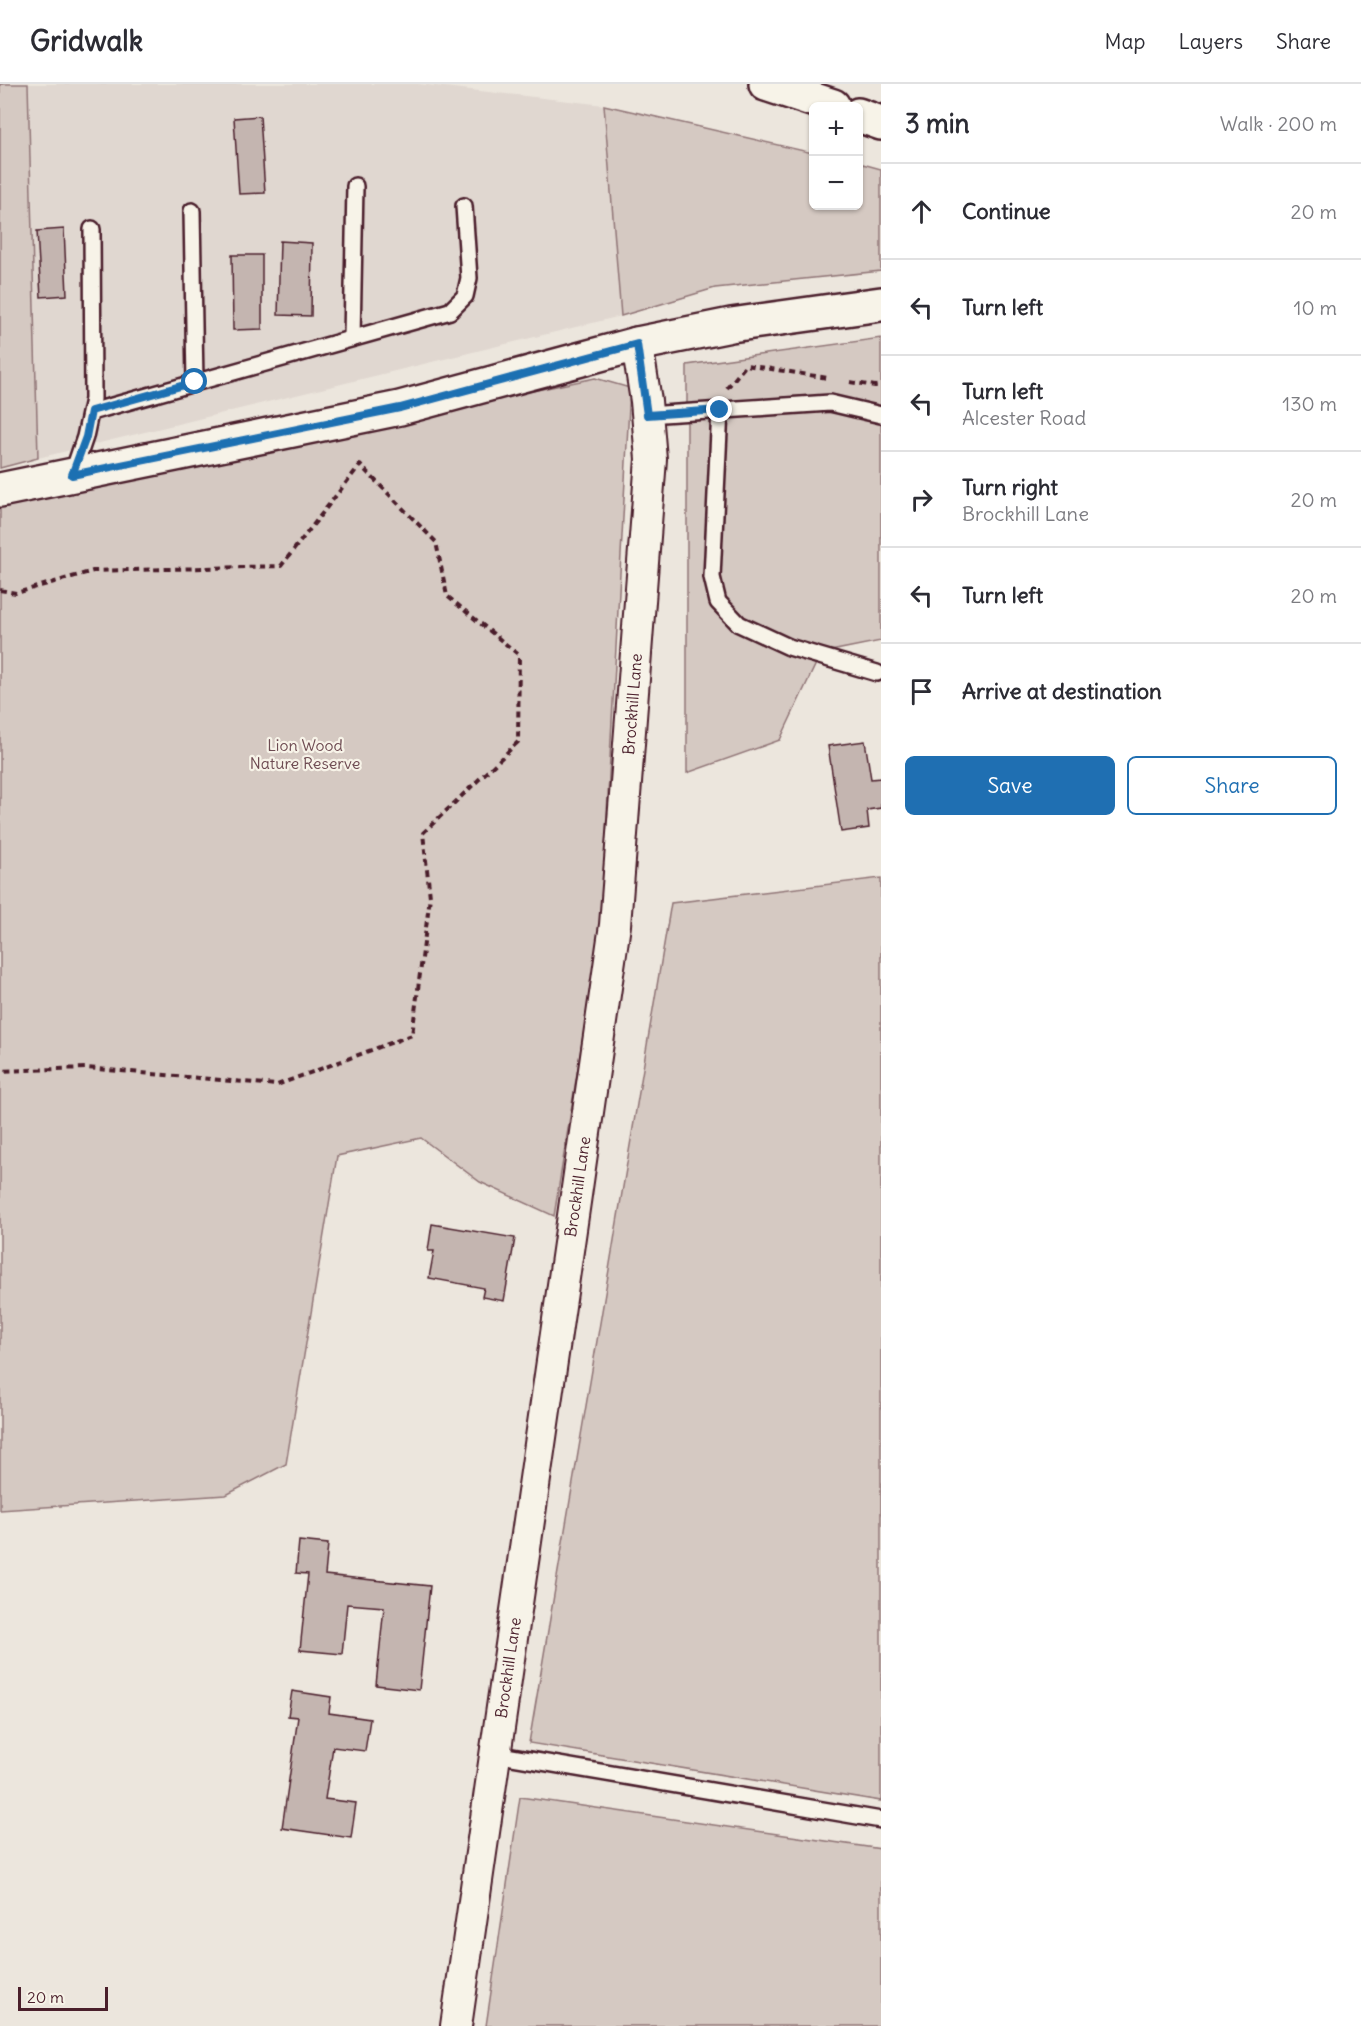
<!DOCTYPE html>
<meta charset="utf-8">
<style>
body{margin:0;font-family:Delius,sans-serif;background:#f2f2f3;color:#2b2b33}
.controls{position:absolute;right:18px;top:18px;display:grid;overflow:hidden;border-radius:9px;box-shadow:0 2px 4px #0004}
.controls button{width:54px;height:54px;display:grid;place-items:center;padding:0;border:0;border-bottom:2px solid #e1e1e2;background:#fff;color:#2b2b33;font:30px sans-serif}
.scale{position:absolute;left:18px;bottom:15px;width:90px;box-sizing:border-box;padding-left:6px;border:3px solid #4a1f2b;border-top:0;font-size:16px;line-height:21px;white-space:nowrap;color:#4a1f2b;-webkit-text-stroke:4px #f7f3e8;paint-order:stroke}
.stop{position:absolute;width:18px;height:18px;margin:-14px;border:4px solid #1f6fb2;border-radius:50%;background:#fff}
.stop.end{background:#1f6fb2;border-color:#fff;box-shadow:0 2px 6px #0008}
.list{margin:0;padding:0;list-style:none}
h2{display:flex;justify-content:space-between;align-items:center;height:78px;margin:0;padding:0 24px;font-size:26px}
h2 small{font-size:20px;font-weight:400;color:#7c7c81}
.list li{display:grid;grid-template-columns:39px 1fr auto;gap:18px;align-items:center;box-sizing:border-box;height:96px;padding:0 24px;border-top:2px solid #e1e1e2}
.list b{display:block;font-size:22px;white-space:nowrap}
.list p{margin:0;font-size:20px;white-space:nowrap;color:#7c7c81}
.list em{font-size:20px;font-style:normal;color:#7c7c81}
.actions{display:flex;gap:12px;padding:18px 24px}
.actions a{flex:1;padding:14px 0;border:2px solid #1f6fb2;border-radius:9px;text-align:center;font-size:21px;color:#1f6fb2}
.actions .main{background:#1f6fb2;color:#fff}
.icon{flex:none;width:33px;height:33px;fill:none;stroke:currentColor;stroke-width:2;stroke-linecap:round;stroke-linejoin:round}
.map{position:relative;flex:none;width:881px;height:1942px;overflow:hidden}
header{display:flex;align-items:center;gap:36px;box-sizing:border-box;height:84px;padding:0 30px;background:#fff;border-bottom:2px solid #e1e1e2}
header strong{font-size:28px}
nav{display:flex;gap:33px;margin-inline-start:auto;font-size:21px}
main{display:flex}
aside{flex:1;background:#fff}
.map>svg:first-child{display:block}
</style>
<header>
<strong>Gridwalk</strong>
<nav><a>Map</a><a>Layers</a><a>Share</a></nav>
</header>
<main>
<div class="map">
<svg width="881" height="1942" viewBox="0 0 881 1942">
<rect width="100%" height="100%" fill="#ece6dd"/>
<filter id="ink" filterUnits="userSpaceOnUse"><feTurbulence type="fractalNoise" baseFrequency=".0167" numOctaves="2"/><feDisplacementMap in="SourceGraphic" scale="12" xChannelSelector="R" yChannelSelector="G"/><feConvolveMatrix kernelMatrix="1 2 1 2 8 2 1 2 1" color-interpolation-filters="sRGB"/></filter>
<g filter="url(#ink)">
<path fill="#e0d7d0" d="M 28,0 L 418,0 L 604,21 L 621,232 L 38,374 Z"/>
<g fill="#d5c9c2" stroke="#907476" stroke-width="1.5">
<path d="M 0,0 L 28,0 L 38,374 L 0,384 Z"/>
<path d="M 604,21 L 813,69 L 814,122 L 858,122 L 859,79 L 881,85 L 881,187 L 715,204 L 621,232 Z"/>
<path d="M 881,254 L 881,557 L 821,569 L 780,656 L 687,689 L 687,281 Z"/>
<path d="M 595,294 L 630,304 L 601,840 L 554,1132 L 480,1098 L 421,1054 L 337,1072 L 286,1380 L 226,1411 L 0,1426 L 0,417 Z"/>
<path d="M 881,794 L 881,1717 L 529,1659 L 671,819 Z"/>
<path d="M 520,1713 L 881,1765 L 881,1942 L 486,1942 Z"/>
</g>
<g fill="#c4b5b0" stroke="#4a1f2b" stroke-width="1.5">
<path d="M 260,32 L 265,109 L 239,110 L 234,34 Z"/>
<path d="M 64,145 L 67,211 L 41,213 L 37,147 Z"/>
<path d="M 280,157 L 312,159 L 311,232 L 278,231 Z"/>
<path d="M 232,171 L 262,171 L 262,245 L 233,246 Z"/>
<path d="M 865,657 L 871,695 L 881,694 L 881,724 L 867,726 L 869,744 L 841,748 L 828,662 Z"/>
<path d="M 432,1140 L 515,1154 L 504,1217 L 482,1213 L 484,1204 L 429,1194 L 434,1167 L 428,1167 Z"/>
<path d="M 299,1457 L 328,1460 L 325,1491 L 430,1502 L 419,1606 L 376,1601 L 384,1523 L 347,1520 L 342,1570 L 300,1566 L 308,1490 L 296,1489 Z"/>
<path d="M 292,1607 L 331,1613 L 329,1629 L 370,1635 L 365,1667 L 333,1663 L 325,1715 L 356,1719 L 351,1754 L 282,1744 L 298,1633 L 288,1632 Z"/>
</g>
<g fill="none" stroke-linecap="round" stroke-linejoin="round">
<defs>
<g id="lane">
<path d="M 192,127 L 195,298"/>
<path d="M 352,254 L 355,102"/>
<path d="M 720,326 L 712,493 L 718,518 L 739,540 L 789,563 L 877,589"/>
<path d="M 91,328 L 450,227 L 465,212 L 469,194 L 464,122"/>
<path d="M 647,331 L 830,319 L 881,331"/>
<path d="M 72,391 L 85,353 L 93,315 L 92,145"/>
<path d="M 495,1670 L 881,1736"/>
</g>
<g id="street">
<path id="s1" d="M 456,1942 L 615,841 L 651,375 L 646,317 L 637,260"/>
</g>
<path id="secondary" d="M 0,406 L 400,324 L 637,260"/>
<g id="highway">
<path d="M 766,0 L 833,22"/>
<path d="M 858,31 L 881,39"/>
<path d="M 637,260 L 731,241 L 881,220"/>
</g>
</defs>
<use href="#lane" stroke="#4a1f2b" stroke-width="20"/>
<use href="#street" stroke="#4a1f2b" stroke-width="34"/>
<use href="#secondary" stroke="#4a1f2b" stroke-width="38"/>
<use href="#highway" stroke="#4a1f2b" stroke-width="38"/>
<g stroke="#4a1f2b" stroke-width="4" stroke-dasharray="6 4.5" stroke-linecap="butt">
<path d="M 850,298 L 875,302 L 881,301"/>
<path d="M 727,304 L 746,281 L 828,294"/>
<path d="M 0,506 L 16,509 L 93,487 L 281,482 L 360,381 L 436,458 L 447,512 L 519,571 L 518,658 L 423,749 L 430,813 L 412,951 L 277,1001 L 86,984 L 0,987"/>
</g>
<use href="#lane" stroke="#f7f3e8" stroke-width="15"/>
<use href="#street" stroke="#f7f3e8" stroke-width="30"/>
<use href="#secondary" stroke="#f7f3e8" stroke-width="33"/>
<use href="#highway" stroke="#f7f3e8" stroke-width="33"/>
</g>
</g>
<g fill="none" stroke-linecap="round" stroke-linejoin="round" filter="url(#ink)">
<path stroke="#1f6fb2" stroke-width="8" d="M 195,298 L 91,327 L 86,353 L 72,391 L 400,324 L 637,260 L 647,331 L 720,326"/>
</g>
<g text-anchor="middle" stroke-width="4.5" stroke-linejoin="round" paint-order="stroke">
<g font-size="16" fill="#4a1f2b" stroke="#f7f3e8">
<text dy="6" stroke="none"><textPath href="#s1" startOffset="1334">Brockhill Lane</textPath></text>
<text dy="6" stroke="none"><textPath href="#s1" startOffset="848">Brockhill Lane</textPath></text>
<text dy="6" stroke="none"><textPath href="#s1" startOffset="362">Brockhill Lane</textPath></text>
</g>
<g font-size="16" fill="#6d4a51" stroke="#f7f3e8">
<text x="305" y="667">Lion Wood<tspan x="305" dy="18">Nature Reserve</tspan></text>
</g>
</g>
</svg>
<div class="controls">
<button>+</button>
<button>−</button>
</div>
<div class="scale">20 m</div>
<div class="stop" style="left:195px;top:298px"></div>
<div class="stop end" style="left:720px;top:326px"></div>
</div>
<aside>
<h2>3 min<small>Walk · 200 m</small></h2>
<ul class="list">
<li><svg class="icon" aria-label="ahead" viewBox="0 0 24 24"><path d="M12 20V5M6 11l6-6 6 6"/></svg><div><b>Continue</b></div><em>20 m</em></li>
<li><svg class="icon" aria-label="left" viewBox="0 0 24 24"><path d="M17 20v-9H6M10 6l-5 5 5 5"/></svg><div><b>Turn left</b></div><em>10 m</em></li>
<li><svg class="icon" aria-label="left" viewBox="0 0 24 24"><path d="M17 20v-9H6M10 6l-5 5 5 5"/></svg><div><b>Turn left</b><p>Alcester Road</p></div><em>130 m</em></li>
<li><svg class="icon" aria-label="right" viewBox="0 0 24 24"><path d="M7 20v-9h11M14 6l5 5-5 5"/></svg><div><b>Turn right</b><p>Brockhill Lane</p></div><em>20 m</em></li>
<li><svg class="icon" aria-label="left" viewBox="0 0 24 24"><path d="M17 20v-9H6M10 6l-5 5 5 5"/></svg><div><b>Turn left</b></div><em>20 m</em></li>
<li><svg class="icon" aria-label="arrive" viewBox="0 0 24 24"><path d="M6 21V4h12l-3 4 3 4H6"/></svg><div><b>Arrive at destination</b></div></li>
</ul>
<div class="actions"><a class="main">Save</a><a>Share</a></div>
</aside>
</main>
